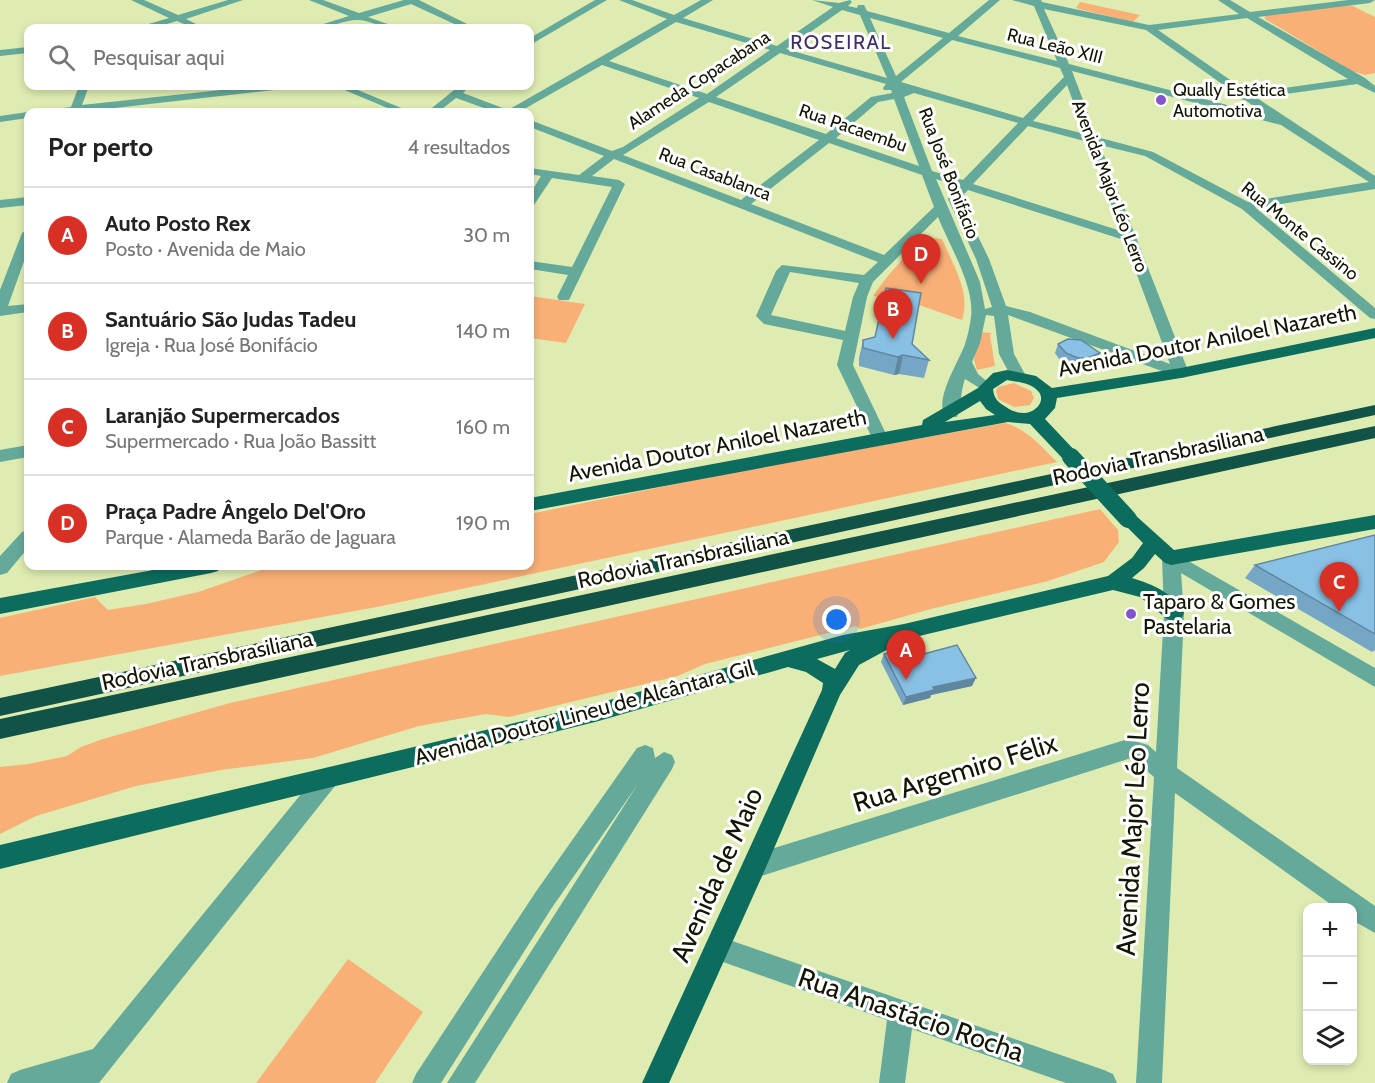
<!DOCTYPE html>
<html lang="pt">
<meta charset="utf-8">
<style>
body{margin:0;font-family:Cabin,sans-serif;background:#f6f6f6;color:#222}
.controls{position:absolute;right:18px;bottom:18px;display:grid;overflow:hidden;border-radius:12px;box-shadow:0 3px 9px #0003}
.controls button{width:54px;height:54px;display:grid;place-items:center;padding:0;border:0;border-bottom:2px solid #e0e0e0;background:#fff;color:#222;font:30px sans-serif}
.you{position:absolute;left:837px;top:620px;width:21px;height:21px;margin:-15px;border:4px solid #fff;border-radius:50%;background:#1a73e8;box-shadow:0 0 0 9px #1a73e833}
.badge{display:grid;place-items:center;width:39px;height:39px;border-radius:50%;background:#d93025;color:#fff;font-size:20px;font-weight:700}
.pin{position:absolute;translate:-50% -50px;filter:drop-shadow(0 2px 3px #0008)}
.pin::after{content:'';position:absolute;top:32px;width:21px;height:18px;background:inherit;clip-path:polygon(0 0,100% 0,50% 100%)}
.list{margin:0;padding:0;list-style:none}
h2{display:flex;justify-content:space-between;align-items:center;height:78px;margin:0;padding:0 24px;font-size:26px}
h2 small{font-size:20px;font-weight:400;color:#767676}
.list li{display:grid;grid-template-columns:39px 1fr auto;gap:18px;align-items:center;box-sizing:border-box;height:96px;padding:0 24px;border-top:2px solid #e0e0e0}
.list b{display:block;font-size:22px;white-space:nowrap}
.list p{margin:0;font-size:20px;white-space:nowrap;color:#767676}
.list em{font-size:20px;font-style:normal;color:#767676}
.icon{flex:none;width:33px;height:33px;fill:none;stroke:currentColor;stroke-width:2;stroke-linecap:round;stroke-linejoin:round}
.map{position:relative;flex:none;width:1375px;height:1083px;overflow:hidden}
.search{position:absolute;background:#fff;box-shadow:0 3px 9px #0003;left:24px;top:24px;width:510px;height:66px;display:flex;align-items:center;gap:15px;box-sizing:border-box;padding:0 21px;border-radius:12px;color:#767676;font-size:22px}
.panel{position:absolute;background:#fff;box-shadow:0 3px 9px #0003;left:24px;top:108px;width:510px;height:462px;border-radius:12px}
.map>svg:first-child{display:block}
</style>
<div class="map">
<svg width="1375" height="1083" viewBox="0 0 1375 1083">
<rect width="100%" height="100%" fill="#dfecb1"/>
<g fill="#f9b077">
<path d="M 1080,2 L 1140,15 L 1133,22 L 1079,9 L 1076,8 Z"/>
<path d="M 1345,5 L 1353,6 L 1375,17 L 1375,73 L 1365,75 L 1352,71 L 1265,19 L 1265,15 Z"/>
<path d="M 933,238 L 942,239 L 944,243 C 954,267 971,294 962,320 L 919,305 L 873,296 C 889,273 908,250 933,238 Z"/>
<path d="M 530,296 L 585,304 L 566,343 L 530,338 Z"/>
<path d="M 978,332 L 992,333 L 990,335 L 995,366 L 977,370 L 974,360 Z"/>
<path d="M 1014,383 L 1031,391 L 1034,398 L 1030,405 L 1014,407 L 998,399 L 996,391 L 998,387 Z"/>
<path d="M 1005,423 C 1027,429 1041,446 1057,462 L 382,606 L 0,676 L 0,618 L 95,597 L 108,610 L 146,604 L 198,592 L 273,566 L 307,566 L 325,570 L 372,566 L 530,566 L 530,514 L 729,473 Z"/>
<path d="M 1100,509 L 1118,530 L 1119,542 L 1104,562 L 1048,581 L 931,609 L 860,629 L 856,626 L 705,664 L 678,676 L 509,717 L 486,714 L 419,726 L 313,758 L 221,770 L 136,786 L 36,816 L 0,834 L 0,767 L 28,764 L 67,756 L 81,747 L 103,739 L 230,703 Z"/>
<path d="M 348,959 L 423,1012 L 375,1083 L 256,1083 Z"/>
</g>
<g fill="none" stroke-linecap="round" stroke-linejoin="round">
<g fill="#64a99a" fill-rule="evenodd">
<path d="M 131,0 L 144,0 L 178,15 L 228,0 L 243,0 L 186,19 L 204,28 L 193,28 L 177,21 L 153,28 L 141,28 L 142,26 L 169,18 Z"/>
<path d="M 309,0 L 323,0 L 359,13 L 404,0 L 419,0 L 475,28 L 463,28 L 411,4 L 368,17 L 393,26 L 394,28 C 381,28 369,20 358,20 C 343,20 330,28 316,28 L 317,26 L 349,16 Z"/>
<path d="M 595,0 L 607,0 L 530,45 L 530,38 Z"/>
<path d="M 619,0 L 632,0 L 674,15 L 701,0 L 713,0 L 683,18 L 777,46 L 833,7 L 812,0 L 839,3 L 850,0 L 852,2 L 848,6 L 857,8 L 858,5 L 864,5 L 867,11 L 949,33 L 989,0 L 1000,0 L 958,36 L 1057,61 L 1034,6 L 1012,0 L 1041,0 L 1042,2 L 1149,25 L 1239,14 L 1218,0 L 1230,0 L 1250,12 L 1348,0 L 1375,0 L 1370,3 L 1258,17 L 1365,78 L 1375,86 L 1375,93 L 1357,84 L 1257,98 L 1375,176 L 1375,189 L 1256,208 L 1375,308 L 1375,319 L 1370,318 L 1242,209 L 1145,156 L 1100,145 L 1189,373 L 1186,377 L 1181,378 L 1008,315 L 1014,354 L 1026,376 L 1018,381 L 1013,380 L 999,354 L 994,316 L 986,315 L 980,343 L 972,362 L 978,374 L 994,387 L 986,392 L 965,379 C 960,392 962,406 957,417 L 945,417 C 934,398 959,362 965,344 C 968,335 970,325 971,317 C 975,286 949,245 938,217 L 873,282 L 867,297 L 853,365 L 888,438 L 886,442 L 874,442 L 837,365 L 843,340 L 764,324 L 756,316 L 776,271 L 782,265 L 864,275 L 878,262 L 614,159 L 592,176 L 619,180 L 625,184 L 569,300 L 559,300 L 557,297 L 568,275 L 530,269 L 530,261 L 572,267 L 612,187 L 552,178 L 534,205 L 530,206 L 530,194 L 541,176 L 530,174 L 530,168 L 579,175 L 604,156 L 530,127 L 530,120 L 612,151 L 623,147 L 699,98 L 602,65 L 519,112 L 495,112 L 456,98 L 438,112 L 427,112 L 459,86 L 469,87 L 463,93 L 508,110 L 667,19 ZM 1044,9 L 1146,30 L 1239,96 L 1239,99 L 1245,100 L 1266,115 L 1069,64 ZM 842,10 L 860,15 L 887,78 L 786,49 ZM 870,18 L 943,38 L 896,76 ZM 1247,18 L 1348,79 L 1249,93 L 1158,30 ZM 676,22 L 770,50 L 707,94 L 609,61 ZM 952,40 L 1060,68 L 1064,77 L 1023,118 L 901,82 ZM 780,53 L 886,84 L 883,88 L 884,90 L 891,90 L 892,93 L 871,97 L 826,134 L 716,97 ZM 1072,71 L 1281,125 L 1369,182 L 1248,202 L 1153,152 L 1097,137 ZM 1067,85 L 1085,134 L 1033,121 ZM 914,93 L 1018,123 L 963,180 L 932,171 L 904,97 ZM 894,99 L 919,166 L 836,138 L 878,102 ZM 709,102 L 819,140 L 741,200 L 623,155 ZM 1028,126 L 1088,142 L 1121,231 L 973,184 ZM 829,143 L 922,175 L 934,207 L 884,255 L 751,204 ZM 936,179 L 957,186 L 948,199 L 976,259 L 992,307 L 985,309 L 980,282 ZM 968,190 L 1124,240 L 1170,364 L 1030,312 L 1006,306 L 989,259 L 960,199 ZM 790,272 L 859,283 L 853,297 L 845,331 L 771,315 Z"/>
<path d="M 28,47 L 28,53 L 0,56 L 0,50 Z"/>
<path d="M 79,86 L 89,86 L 82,105 L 259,86 L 288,86 L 283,89 L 79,112 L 48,112 L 49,110 L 71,107 Z"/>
<path d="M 335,86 L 348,86 L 411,112 L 397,112 Z"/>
<path d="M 28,112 L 31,112 L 28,112 L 28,118 L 0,122 L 0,116 Z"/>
<path d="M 28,197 L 28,205 L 0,208 L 0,200 Z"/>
<path d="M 28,229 L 28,250 L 8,306 L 28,304 L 28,312 L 0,316 L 0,290 L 22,233 Z"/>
<path d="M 28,445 L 28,457 L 0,462 L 0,450 Z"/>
<path d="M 28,530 L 28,548 L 7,573 L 0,575 L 0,556 L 22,532 Z"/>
<path d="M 1171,551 L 1375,668 L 1375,687 L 1181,573 L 1184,613 L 1177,768 L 1375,906 L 1375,933 L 1352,920 L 1352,908 L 1336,908 L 1175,793 L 1162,1083 L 1136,1083 L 1154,777 L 1134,760 L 1128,759 L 755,878 L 747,874 L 743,866 L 747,858 L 755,854 L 1128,739 L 1148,745 L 1156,752 L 1164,613 L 1162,558 L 1165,553 Z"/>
<path d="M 645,745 L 653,748 L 655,758 L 664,752 L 672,755 L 675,762 L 672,769 L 475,1083 L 447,1083 L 638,784 L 551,909 L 441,1083 L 412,1083 L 416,1074 L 535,893 L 637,748 Z"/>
<path d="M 327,769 L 335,772 L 338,779 L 335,786 L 99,1083 L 7,1083 L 11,1074 L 20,1070 L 93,1049 L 319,772 Z"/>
<path d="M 718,936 L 1104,1070 L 1113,1074 L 1117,1083 L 1066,1083 L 912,1029 L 905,1083 L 879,1083 L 887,1020 L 709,957 L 706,948 L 709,939 Z"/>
</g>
<g fill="#0c6c5d" fill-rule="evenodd">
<path d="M 1375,328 L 1375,338 L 1181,378 L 1057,398 L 1055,408 L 1045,419 L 1077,453 L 1079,457 L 1077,461 L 1065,461 L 1030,424 L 1008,422 L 530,511 L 530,498 L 922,425 L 923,420 L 978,388 L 993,373 L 998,372 L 1007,370 L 1036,376 L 1052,388 L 1181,368 ZM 1007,380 C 1017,382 1031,383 1038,391 C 1047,401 1035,413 1024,413 C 1017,413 1012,411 1006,407 C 998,402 994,399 993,389 ZM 980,401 L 986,409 L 995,415 L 945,422 Z"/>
<path d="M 1128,512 L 1134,514 L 1174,550 L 1375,515 L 1375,529 L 1171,565 L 1165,563 L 1155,554 L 1144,568 L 1132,578 C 1152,584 1174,593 1184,613 L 1181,619 L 1174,621 L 1167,619 L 1140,597 L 1113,590 L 894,642 L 892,647 L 859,665 L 840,695 L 763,874 L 669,1083 L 642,1083 L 822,690 L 823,683 L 806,672 L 788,667 L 595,722 L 0,869 L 0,845 L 595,704 L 843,635 L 904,624 L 1108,576 L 1132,558 L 1143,543 L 1119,519 L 1122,514 ZM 850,650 L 845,653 L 835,669 L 817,659 Z"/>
<path d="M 175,566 L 220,566 L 218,571 L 211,573 L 0,614 L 0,598 Z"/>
</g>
<g fill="#125348" fill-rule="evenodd">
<path d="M 1375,405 L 1375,415 L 0,716 L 0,698 Z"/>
<path d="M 1375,426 L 1375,438 L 0,739 L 0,719 Z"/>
</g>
<path stroke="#0c6c5d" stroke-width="18" d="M 1071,457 L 1128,519"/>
</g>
<g fill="#76a6c5">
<path d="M 875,337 L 912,344 L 929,360 L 924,378 L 899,374 L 894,375 L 859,366 L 859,358 L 863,340 Z"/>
<path d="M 1058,344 L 1095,362 L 1084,367 L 1074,368 L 1062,363 L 1055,353 Z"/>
<path d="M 1375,535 L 1375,650 L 1372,652 L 1245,578 L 1255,565 Z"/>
<path d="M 884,654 L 916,656 L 972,686 L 931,695 L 930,698 L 903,705 L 881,662 Z"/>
</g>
<g fill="#6087a0">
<path d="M 1100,353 L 1095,362 L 1084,367 L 1088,358 Z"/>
<path d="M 903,355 L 899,374 L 894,375 L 898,357 Z"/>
<path d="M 976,678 L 972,686 L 931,695 L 930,698 L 903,705 L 906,697 L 933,687 Z"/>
</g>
<g fill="#89c1e5" stroke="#6087a0" stroke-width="1.5">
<path d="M 886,288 L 921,293 L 912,344 L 929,360 L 903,355 L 898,357 L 863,348 L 863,340 L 875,337 Z"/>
<path d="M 1068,339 L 1081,340 L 1100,353 L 1088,358 L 1078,358 L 1066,353 L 1058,344 Z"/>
<path d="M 1375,535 L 1375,634 L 1255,565 Z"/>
<path d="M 957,645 L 976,678 L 933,687 L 934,690 L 906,697 L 884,654 L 911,647 L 916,656 Z"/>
</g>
<g fill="#8254cd" stroke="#fff" stroke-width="2">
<circle cx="1161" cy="100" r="6"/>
<circle cx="1131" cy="614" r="6"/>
</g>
<g text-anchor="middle" stroke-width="6" stroke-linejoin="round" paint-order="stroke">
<g font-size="18" fill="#121602" stroke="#fff">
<text transform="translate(1055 46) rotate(14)" y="6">Rua Leão XIII</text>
<text transform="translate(699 80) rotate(-33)" y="6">Alameda Copacabana</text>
<text transform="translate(853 128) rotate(19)" y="6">Rua Pacaembu</text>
<text transform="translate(949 173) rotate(69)" y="6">Rua José Bonifácio</text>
<text transform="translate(715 174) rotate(21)" y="6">Rua Casablanca</text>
<text transform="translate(1110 186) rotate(69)" y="6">Avenida Major Léo Lerro</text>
<text transform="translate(1300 231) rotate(39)" y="6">Rua Monte Cassino</text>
</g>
<g font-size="18" fill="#121602" stroke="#fff" text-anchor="start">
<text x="1173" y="96">Qually Estética<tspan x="1173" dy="21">Automotiva</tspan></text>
</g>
<g font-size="20" letter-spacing="1.5" fill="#422d68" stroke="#fff">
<text x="841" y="49">ROSEIRAL</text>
</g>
<g font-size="22" fill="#121602" stroke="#fff">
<text transform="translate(1207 340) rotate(-11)" y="8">Avenida Doutor Aniloel Nazareth</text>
<text transform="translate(717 445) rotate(-11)" y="8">Avenida Doutor Aniloel Nazareth</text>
<text transform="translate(1158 455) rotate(-12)" y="8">Rodovia Transbrasiliana</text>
<text transform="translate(683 558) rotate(-12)" y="8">Rodovia Transbrasiliana</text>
<text transform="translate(207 660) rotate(-12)" y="8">Rodovia Transbrasiliana</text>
<text transform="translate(584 712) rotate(-15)" y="8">Avenida Doutor Lineu de Alcântara Gil</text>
</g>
<g font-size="22" fill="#121602" stroke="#fff" text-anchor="start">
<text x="1143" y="609">Taparo &amp; Gomes<tspan x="1143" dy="25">Pastelaria</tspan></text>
</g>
<g font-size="27" fill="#121602" stroke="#fff">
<text transform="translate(955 773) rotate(-17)" y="9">Rua Argemiro Félix</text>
<text transform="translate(1133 819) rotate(-87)" y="9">Avenida Major Léo Lerro</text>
<text transform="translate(717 875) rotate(-66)" y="9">Avenida de Maio</text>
<text transform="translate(911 1015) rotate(19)" y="9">Rua Anastácio Rocha</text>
</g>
</g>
</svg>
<div class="controls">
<button>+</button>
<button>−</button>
<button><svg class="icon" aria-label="layers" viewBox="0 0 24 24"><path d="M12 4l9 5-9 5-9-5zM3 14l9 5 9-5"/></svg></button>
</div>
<div class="you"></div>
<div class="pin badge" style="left:906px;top:680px">A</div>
<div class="pin badge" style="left:893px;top:339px">B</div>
<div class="pin badge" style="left:1339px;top:612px">C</div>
<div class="pin badge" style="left:921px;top:284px">D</div>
<div class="search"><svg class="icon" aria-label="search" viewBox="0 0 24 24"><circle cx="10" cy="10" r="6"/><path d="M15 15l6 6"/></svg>Pesquisar aqui</div>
<section class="panel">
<h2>Por perto<small>4 resultados</small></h2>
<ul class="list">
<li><span class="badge">A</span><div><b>Auto Posto Rex</b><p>Posto · Avenida de Maio</p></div><em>30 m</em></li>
<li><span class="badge">B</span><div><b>Santuário São Judas Tadeu</b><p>Igreja · Rua José Bonifácio</p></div><em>140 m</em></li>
<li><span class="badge">C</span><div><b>Laranjão Supermercados</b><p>Supermercado · Rua João Bassitt</p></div><em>160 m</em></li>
<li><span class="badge">D</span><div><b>Praça Padre Ângelo Del'Oro</b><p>Parque · Alameda Barão de Jaguara</p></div><em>190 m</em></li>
</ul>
</section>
</div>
